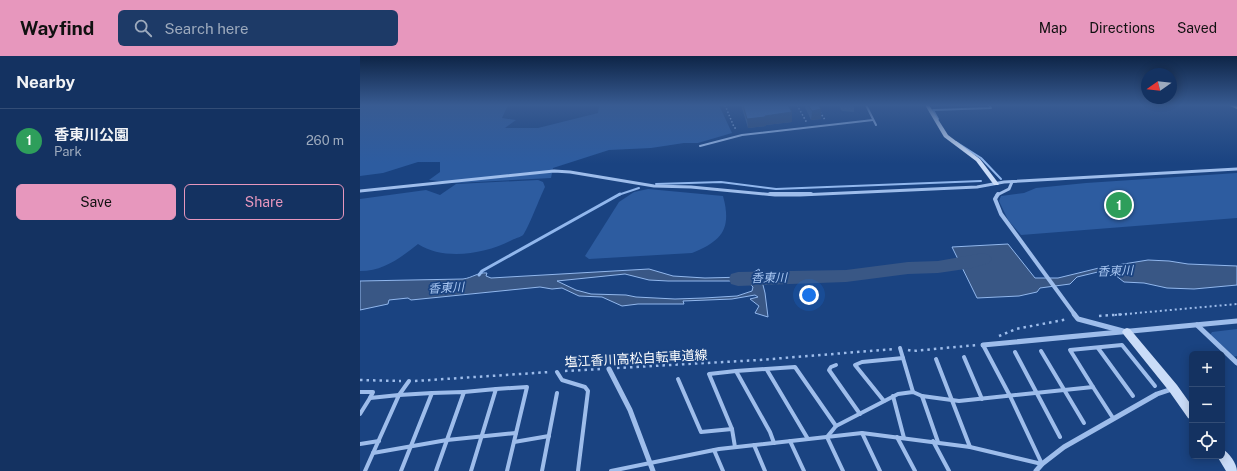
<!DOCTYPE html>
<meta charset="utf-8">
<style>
body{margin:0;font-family:"Public Sans","Noto Sans JP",sans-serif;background:#1d3a67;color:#f1f3f6}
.controls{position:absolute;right:12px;bottom:12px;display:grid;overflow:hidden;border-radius:6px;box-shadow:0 2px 10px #0003}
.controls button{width:36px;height:36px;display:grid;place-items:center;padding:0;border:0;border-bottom:1px solid #334d76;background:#143261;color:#f1f3f6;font:20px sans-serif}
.compass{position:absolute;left:781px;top:12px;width:36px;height:36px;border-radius:50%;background:#143261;box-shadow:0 2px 10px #0003;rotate:256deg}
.you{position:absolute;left:449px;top:239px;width:14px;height:14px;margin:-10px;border:3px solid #fff;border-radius:50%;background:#1a73e8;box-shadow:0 0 0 6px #1a73e833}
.badge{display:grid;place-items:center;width:26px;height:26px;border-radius:50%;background:#e797bd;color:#fff;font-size:13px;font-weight:700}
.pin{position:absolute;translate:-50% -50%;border:2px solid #fff;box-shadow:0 1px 4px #0006}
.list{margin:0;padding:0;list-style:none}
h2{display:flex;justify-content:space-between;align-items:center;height:52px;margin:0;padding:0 16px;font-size:17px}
h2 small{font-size:13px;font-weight:400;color:#9daabd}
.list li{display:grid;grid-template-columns:26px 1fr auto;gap:12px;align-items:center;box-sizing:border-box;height:64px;padding:0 16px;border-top:1px solid #334d76}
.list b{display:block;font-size:15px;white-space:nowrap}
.list p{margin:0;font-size:13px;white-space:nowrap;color:#9daabd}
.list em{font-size:13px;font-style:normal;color:#9daabd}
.actions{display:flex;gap:8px;padding:12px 16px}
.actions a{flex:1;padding:9px 0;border:1px solid #e797bd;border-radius:6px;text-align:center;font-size:14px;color:#e797bd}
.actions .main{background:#e797bd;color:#111}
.icon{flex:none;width:22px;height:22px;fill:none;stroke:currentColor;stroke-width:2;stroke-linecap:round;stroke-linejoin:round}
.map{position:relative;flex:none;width:877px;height:415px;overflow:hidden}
header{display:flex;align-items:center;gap:24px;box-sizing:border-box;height:56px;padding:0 20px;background:#e797bd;color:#111}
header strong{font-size:19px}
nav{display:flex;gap:22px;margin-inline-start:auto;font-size:14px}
.search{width:280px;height:36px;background:#1d3a67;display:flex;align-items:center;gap:10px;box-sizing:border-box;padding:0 14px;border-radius:6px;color:#9daabd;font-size:15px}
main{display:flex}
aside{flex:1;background:#143261}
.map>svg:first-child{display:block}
</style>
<header>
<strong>Wayfind</strong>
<div class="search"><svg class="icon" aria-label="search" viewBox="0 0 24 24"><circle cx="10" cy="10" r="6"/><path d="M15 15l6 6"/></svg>Search here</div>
<nav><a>Map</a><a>Directions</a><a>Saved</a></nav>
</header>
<main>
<aside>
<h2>Nearby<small></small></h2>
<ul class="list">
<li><span class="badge" style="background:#2e9e5b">1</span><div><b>香東川公園</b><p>Park</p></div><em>260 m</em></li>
</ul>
<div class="actions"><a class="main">Save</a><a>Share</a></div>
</aside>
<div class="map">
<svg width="877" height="415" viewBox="0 0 877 415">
<rect width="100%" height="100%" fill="#1a4381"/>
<g fill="#2d5ca0">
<path d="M 0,49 L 148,49 L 142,62 L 156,64 L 145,72 L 178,72 L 238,57 L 239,49 L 359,49 L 372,77 L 338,87 L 324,87 L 291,92 L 249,94 L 193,112 L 191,122 L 97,127 L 69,124 L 80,116 L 80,106 L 58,106 L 23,117 L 0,120 Z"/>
<path d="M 877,117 L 877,162 L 661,179 L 648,164 L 639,145 L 641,140 L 664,137 L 676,132 L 726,127 Z"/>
<path d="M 178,124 L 183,126 L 185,131 C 181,139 167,175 163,179 C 161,181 156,182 152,184 C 126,198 84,205 58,188 C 40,202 24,215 0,215 L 0,143 L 66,134 L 80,139 L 96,128 Z"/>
<path d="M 288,133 L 363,140 C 372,173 362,185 332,197 L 229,203 L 225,200 L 259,146 L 274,136 Z"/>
<path d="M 877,273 L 877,300 L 873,301 L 850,279 L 852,276 Z"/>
</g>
<g fill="#395785" stroke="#91b7ed" fill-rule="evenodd">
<path d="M 648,188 L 675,222 L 698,222 L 739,212 L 788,204 L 809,205 L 828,208 L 877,210 L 877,229 L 834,233 L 807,232 L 784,227 L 764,226 L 755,219 L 742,215 L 717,221 L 710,228 L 680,232 L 677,236 L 659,240 L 617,242 L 592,191 Z"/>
<path d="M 289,213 L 313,220 L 345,222 L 386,221 L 399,213 L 405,237 L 408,261 L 395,257 L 399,250 L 390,243 L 398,241 L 395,239 L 372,243 L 323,245 L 324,248 L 278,248 L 262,250 L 242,241 L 219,240 L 202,232 L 192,233 L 180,231 L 51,244 L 48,242 L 29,244 L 28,248 L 0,254 L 0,225 L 103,223 C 112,222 118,216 127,217 L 126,220 L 131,222 ZM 265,218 L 289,224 L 308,225 L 379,225 L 388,226 L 393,231 L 392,235 L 377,240 L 344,242 L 315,243 L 276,241 L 266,239 L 231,238 L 216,234 L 197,225 Z"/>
</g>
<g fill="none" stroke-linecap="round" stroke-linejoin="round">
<g stroke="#91b7ed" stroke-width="2">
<path d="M 578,63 L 573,54 L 631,52 L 629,49"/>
<path d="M 596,86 L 621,102 L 641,123"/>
<path d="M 296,128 L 361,126 L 416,133 L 621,125"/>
<path d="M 258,139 L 279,132"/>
</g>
<path stroke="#91b7ed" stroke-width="3" d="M 119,219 L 122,215 L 260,138"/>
<path fill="#395785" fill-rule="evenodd" d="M 623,197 L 629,199 L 632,203 L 629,207 L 612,212 L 578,217 L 548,218 L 486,226 L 378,230 L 371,228 L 369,223 L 371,218 L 378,216 L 486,214 L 548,206 L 578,205 Z"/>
<g stroke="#9ebdeb" stroke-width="1.5" stroke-dasharray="1.5 2" stroke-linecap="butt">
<path d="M 365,49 L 374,71 L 377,74"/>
<path d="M 437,49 L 447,67"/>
<path d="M 460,56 L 465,64"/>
</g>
<path stroke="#9ebdeb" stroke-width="2" stroke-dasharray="2 3" stroke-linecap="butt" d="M 755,259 L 877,248"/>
<g stroke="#9ebdeb" stroke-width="2.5" stroke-dasharray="2.5 4" stroke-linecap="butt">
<path d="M 739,260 L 767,258"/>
<path d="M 639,280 L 656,273 L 708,263"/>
<path d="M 548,294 L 553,295 L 617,289"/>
<path d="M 257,312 L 399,304 L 534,293"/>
<path d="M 205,315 L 242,313"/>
<path d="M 0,324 L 41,325"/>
<path d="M 55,325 L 190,316"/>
</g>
<g stroke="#9ebdeb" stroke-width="2">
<path d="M 506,49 L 516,69"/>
<path d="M 340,90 L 382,79 L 513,64"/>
</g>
<g stroke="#9ebdeb" stroke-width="4">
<path d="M 623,289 L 650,340 L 682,408"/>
<path d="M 540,292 L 553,336"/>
<path d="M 738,292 L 773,340"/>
<path d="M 681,295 L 724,367"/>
<path d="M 655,296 L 700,381"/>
<path d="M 604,301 L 622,343"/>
<path d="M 576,303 L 610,391"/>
<path d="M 476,309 L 471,311 L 469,314 L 500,358"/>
<path d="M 407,314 L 448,383"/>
<path d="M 376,315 L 435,311 L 476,370"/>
<path d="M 197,316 L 202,324 L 225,331 L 228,335 L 218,415"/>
<path d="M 318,323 L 341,376 L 372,373 L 375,391"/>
<path d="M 733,331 L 710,294 L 762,289 L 795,330"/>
<path d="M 136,333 L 167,331 L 147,415"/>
<path d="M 0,336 L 13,336 L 10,342"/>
<path d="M 104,336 L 136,333 L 111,415"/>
<path d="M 72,337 L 104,336 L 76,415"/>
<path d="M 533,340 L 544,382"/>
<path d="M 562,340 L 578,386"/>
<path d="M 524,345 L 495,309 L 502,306 L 543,302"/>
<path d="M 0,358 L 10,342 L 39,339 L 5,415"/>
<path d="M 372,373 L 349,318 L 376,315 L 410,376 L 414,387"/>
<path d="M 502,377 L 520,415"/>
<path d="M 537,381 L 555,415"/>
<path d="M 430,385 L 444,415"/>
<path d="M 573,385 L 589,415"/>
<path d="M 154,386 L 189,380"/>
<path d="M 0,388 L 19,385"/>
<path d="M 394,389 L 405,415"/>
<path d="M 354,394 L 363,415"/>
<path d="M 13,397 L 87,384 L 156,377"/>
<path d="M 41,415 L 72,337 L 39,339 L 49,325"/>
<path d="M 182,415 L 197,337"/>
<path d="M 251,415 L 359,393 L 502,377 L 610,391 L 682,408"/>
<path d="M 483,415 L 467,381 L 476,370 L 538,338 L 553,336 L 562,340 L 599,345 L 733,331 L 753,362"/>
</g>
<g stroke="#9ebdeb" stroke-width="3">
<path d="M 0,135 L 194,115 L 210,116 L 294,130 L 331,131 L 415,139 L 440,139 L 617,131 L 644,126 L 877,113"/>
<path d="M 637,139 L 649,133 L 652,126"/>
</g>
<g stroke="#9ebdeb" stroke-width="4">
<path d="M 410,138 L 451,138"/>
<path d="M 638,138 L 635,143 L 641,158 L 715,259"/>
</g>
<g stroke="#9ebdeb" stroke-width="5">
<path d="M 714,258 L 718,263 L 763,275"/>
<path d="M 837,269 L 877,307"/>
<path d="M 623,289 L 877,265"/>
<path d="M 249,313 L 270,354 L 293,415"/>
<path d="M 676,415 L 682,408 L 704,391 L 797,338 L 812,333"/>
</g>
<g fill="#cadcf8" fill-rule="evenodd">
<path d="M 565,49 L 569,49 L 588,79 L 620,103 L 639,128 L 638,129 L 634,129 L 616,105 L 584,81 Z"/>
<path d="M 767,272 L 770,273 L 817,329 L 832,350 L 832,364 L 828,362 L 809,335 L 764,279 L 762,276 L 764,273 Z"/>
<path d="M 862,393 C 869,396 877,408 877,415 L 866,415 L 857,400 L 862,400 Z"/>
</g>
<path fill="#fff" fill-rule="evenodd" d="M 868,49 L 877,49 L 877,53 Z"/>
</g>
<g fill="#3a5e93">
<path d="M 381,49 L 428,49 L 432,56 L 432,66 L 406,69 L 406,70 L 388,72 Z"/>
<path d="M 444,49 L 458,49 L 461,63 L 451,64 Z"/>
<path d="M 478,49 L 494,49 L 494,56 L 482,55 Z"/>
</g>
<g fill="#2f4c78">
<path d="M 461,53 L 461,63 L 451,64 L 452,55 Z"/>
<path d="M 432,56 L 432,66 L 406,69 L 406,70 L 388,72 L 387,63 L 405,60 Z"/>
</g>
<g fill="#436dab" stroke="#2f4c78">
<path d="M 383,49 L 428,49 L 432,56 L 405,60 L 405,61 L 387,63 Z"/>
<path d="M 448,49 L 458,49 L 461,53 L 452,55 Z"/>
</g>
<linearGradient id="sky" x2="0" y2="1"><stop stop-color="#0e2547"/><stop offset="0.46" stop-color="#385b92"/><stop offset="1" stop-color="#385b92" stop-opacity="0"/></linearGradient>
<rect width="877" height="107" fill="url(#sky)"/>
<g text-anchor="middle" stroke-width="3.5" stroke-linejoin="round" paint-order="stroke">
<g font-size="12" font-style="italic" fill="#a9c7f2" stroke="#1a4381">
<text transform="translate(755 215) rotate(-2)" y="4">香東川</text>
<text transform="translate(409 222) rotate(-1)" y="4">香東川</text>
<text transform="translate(86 232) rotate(-3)" y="4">香東川</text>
</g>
<g font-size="13" fill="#fff" stroke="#1a4381">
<text transform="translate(276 302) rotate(-3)" y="5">塩江香川高松自転車道線</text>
</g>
</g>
</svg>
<div class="controls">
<button>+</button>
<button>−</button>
<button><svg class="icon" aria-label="locate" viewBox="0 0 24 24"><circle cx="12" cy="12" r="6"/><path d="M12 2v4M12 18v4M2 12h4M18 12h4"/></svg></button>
</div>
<svg class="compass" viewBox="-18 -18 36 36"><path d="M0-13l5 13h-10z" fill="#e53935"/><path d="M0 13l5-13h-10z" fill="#9daabd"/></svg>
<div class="you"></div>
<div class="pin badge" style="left:759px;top:149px;background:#2e9e5b">1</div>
</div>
</main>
